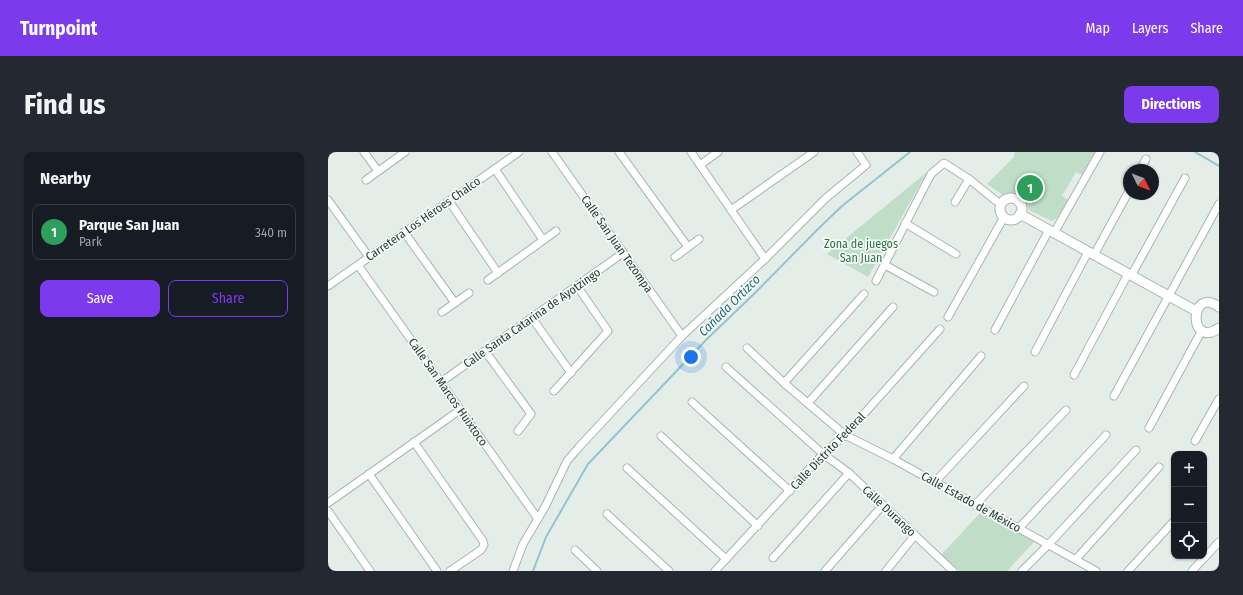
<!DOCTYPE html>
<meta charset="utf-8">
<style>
body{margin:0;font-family:"Fira Sans Condensed",sans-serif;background:#242831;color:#f1f3f6}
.controls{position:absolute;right:12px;bottom:12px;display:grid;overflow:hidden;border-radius:8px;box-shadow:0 1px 3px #0004}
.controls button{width:36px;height:36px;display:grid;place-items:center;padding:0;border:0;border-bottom:1px solid #363941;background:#171b24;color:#f1f3f6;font:20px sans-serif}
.compass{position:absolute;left:795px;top:12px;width:36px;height:36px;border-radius:50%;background:#171b24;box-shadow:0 1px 3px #0004;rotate:133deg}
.you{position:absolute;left:363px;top:205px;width:14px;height:14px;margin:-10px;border:3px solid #fff;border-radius:50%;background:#1a73e8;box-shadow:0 0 0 6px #1a73e833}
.badge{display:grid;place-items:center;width:26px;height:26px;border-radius:50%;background:#7c3aed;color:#fff;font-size:13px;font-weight:700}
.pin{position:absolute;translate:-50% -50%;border:2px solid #fff;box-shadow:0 1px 4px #0006}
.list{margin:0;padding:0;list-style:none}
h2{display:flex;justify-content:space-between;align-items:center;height:52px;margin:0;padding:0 16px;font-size:17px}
h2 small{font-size:13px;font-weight:400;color:#9ea1a6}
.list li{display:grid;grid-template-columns:26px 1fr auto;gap:12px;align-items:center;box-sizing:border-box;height:56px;margin:0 8px 8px;padding:0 8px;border:1px solid #363941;border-radius:8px}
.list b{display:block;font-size:15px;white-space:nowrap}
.list p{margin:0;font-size:13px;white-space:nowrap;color:#9ea1a6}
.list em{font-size:13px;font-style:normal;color:#9ea1a6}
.actions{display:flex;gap:8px;padding:12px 16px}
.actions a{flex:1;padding:9px 0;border:1px solid #7c3aed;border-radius:8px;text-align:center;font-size:14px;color:#7c3aed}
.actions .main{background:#7c3aed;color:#fff}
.icon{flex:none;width:22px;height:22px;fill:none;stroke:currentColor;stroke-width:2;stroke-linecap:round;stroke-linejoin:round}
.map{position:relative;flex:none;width:891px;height:419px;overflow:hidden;border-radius:8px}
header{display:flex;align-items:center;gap:24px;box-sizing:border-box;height:56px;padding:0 20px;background:#7c3aed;color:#fff}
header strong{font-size:19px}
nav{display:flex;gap:22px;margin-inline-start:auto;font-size:14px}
.intro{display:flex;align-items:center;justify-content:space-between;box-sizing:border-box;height:96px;padding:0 24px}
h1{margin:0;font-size:28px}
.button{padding:10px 18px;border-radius:8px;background:#7c3aed;color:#fff;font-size:14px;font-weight:700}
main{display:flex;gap:24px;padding:0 24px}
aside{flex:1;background:#171b24;border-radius:8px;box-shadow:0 1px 3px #0004}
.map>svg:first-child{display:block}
</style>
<header>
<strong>Turnpoint</strong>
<nav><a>Map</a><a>Layers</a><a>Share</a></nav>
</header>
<div class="intro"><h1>Find us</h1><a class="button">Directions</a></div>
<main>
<aside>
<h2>Nearby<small></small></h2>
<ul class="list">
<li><span class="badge" style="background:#2e9e5b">1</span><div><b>Parque San Juan</b><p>Park</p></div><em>340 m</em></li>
</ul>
<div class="actions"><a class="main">Save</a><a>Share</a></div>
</aside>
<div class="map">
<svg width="891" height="419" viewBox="0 0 891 419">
<rect width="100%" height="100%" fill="#e5ede9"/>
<g fill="#bfddc7">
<path d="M 687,0 L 767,0 L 754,23 L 748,20 L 734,44 L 740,48 L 729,66 L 724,69 L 701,58 L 698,48 L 690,40 L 675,43 L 659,32 L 686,5 Z"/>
<path d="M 599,20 L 540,125 L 499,102 Z"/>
<path d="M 653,360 L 706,390 L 679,419 L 632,419 L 613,403 Z"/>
</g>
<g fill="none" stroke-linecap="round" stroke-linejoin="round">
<g stroke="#90c6cf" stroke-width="2">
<path d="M 867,0 L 891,14"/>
<path d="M 205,419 L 218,385 L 260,312 L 380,186 L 428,140 L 489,78 L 514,54 L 582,0"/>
</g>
<defs>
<g id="minor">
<path d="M 36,0 L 50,19"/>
<path d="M 224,0 L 354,184"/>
<path d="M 291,0 L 360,95"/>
<path d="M 363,0 L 437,107"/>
<path d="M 372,13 L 390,0"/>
<path d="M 167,17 L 215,88"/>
<path d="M 812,18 L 818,7"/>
<path d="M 38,28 L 77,0"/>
<path d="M 0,48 L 41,105"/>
<path d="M 121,49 L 170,121"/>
<path d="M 627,50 L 641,27"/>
<path d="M 403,58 L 486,0"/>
<path d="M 577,71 L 628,102"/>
<path d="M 76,80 L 127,151"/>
<path d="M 726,81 L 772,0"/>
<path d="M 766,103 L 801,39"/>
<path d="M 347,105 L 371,87"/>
<path d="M 30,113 L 210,367"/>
<path d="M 557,113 L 606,140"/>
<path d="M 803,124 L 857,26"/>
<path d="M 160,128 L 228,79"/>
<path d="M 548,129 L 603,22 L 616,11 L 641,27 L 672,52"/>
<path d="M 0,134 L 191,0"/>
<path d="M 114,160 L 141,141"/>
<path d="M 620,165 L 676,65"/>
<path d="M 204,166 L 243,221"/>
<path d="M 667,178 L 721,78"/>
<path d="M 419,196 L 456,231 L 517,283 L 565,307 L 768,419"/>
<path d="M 157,199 L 203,262 L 190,279"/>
<path d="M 707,200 L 760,100"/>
<path d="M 398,215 L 495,302 L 521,321 L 625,419"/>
<path d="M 746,223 L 800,122"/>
<path d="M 113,230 L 295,101"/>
<path d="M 456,231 L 536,142"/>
<path d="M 226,239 L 280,179 L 249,134"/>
<path d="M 786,244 L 891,52"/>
<path d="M 364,250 L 462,339"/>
<path d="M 480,251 L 565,155"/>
<path d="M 821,276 L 874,178"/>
<path d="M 333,284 L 430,374"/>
<path d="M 867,289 L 891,247"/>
<path d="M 86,290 L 155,389 L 156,393 L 153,398 L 122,419"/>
<path d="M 565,307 L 653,204"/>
<path d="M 299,316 L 398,407"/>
<path d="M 41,322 L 109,419"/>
<path d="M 607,330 L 696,234"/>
<path d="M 0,351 L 132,258"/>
<path d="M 647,353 L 738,258"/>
<path d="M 0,359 L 42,419"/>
<path d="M 279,362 L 341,419"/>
<path d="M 691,376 L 778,283"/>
<path d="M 247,398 L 269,419"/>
<path d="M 445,406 L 521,321"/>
<path d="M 748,407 L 831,315"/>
<path d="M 185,419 L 195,392 L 217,355 L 239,309 L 252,294 L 354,184 L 437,107 L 498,46 L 538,13 L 529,0"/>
<path d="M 387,419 L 495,302 L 517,283 L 612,177"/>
<path d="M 497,419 L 554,354"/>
<path d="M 558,419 L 587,383"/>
<path d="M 694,419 L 720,393 L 808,298"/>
<path d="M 800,419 L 846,369"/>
<path d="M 864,419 L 891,390"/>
</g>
<g id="tertiary">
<circle cx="683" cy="57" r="11"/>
<path d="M 692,62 L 868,159"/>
<path d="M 891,155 C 861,133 860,198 891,176"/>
</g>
</defs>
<use href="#minor" stroke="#a8b5b0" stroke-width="9"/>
<use href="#tertiary" stroke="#a8b5b0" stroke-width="11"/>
<use href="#minor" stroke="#fff" stroke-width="7"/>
<use href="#tertiary" stroke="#fff" stroke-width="9"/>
</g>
<g text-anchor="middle" stroke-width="3.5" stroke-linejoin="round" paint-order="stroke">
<g font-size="12" fill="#253f37" stroke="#f5faf7">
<text transform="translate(95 67) rotate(-35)" y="4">Carretera Los Héroes Chalco</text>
<text transform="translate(289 92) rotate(55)" y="4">Calle San Juan Tezompa</text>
<text transform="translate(204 166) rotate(-35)" y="4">Calle Santa Catarina de Ayotzingo</text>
<text transform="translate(120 240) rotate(55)" y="4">Calle San Marcos Huixtoco</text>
<text transform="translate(500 299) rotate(-46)" y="4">Calle Distrito Federal</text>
<text transform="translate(643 350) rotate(29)" y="4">Calle Estado de México</text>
<text transform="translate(561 359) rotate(43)" y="4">Calle Durango</text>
</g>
<g font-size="12" fill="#30744a" stroke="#f5faf7">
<text x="533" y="96">Zona de juegos<tspan x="533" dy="14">San Juan</tspan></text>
</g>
<g font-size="13" font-style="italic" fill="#216b78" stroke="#f5faf7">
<text transform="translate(401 153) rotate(-45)" y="5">Cañada Ortizco</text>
</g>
</g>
</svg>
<div class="controls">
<button>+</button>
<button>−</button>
<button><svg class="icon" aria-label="locate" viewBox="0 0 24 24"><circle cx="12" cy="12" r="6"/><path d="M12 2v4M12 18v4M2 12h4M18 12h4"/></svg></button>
</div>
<svg class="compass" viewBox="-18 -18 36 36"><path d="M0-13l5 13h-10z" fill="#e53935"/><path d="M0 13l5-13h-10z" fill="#9ea1a6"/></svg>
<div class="you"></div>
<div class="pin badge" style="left:702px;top:36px;background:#2e9e5b">1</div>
</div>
</main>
